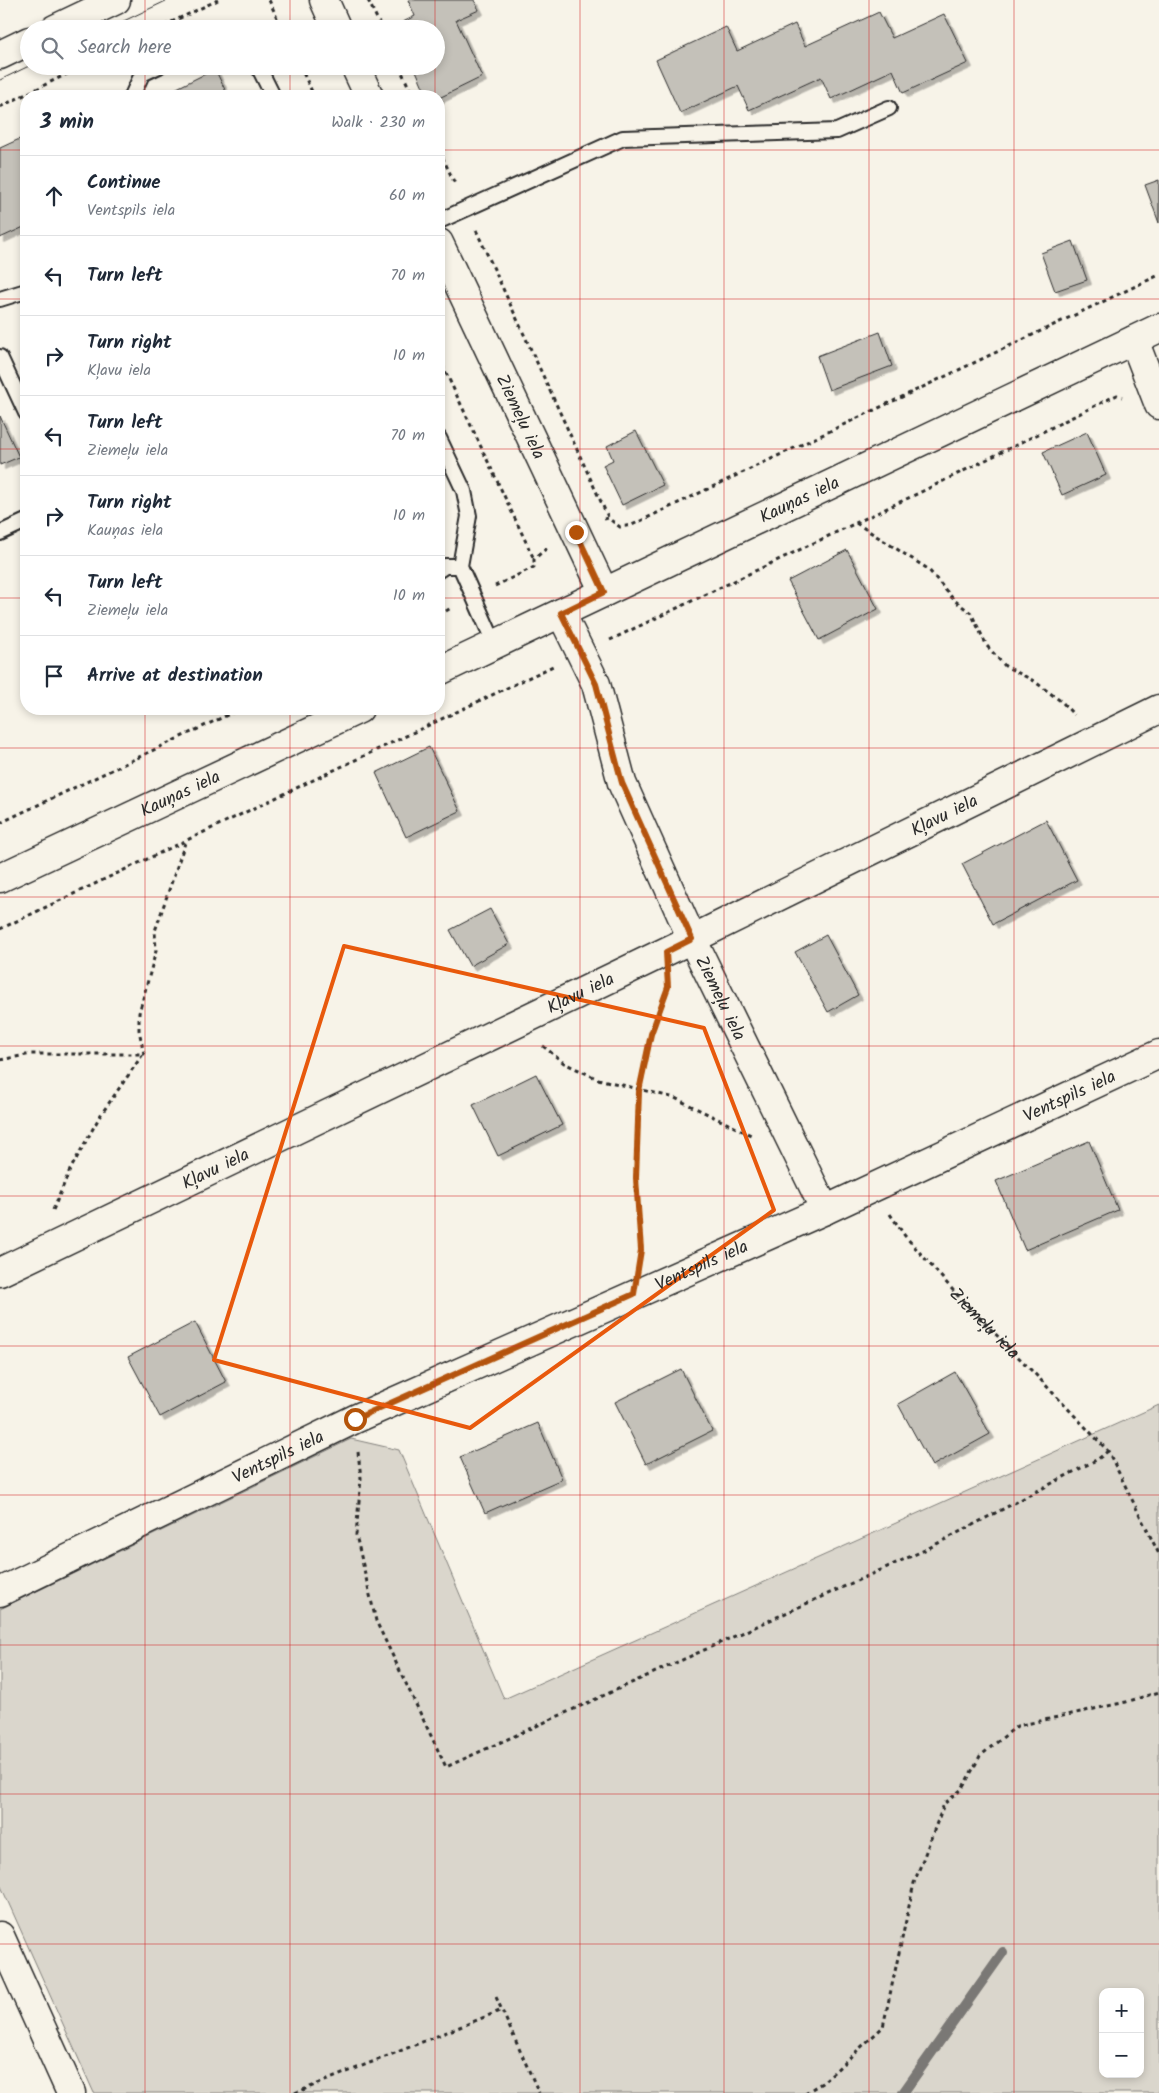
<!DOCTYPE html>
<meta charset="utf-8">
<style>
body{margin:0;font-family:Kalam,sans-serif;background:#f6f6f7;color:#1f2937}
.controls{position:absolute;right:15px;bottom:15px;display:grid;overflow:hidden;border-radius:10px;box-shadow:0 2px 8px #0003}
.controls button{width:45px;height:45px;display:grid;place-items:center;padding:0;border:0;border-bottom:1px solid #e0e1e3;background:#fff;color:#1f2937;font:25px sans-serif}
.stop{position:absolute;width:15px;height:15px;margin:-11px;border:4px solid #b45309;border-radius:50%;background:#fff}
.stop.end{background:#b45309;border-color:#fff;box-shadow:0 1px 5px #0008}
.list{margin:0;padding:0;list-style:none}
h2{display:flex;justify-content:space-between;align-items:center;height:65px;margin:0;padding:0 20px;font-size:21px}
h2 small{font-size:16px;font-weight:400;color:#747a83}
.list li{display:grid;grid-template-columns:32px 1fr auto;gap:15px;align-items:center;box-sizing:border-box;height:80px;padding:0 20px;border-top:1px solid #e0e1e3}
.list b{display:block;font-size:19px;white-space:nowrap}
.list p{margin:0;font-size:16px;white-space:nowrap;color:#747a83}
.list em{font-size:16px;font-style:normal;color:#747a83}
.icon{flex:none;width:28px;height:28px;fill:none;stroke:currentColor;stroke-width:2;stroke-linecap:round;stroke-linejoin:round}
.map{position:relative;flex:none;width:1159px;height:2093px;overflow:hidden}
.search{position:absolute;background:#fff;box-shadow:0 2px 8px #0003;left:20px;top:20px;width:425px;height:55px;display:flex;align-items:center;gap:12px;box-sizing:border-box;padding:0 18px;border-radius:28px;color:#747a83;font-size:19px}
.panel{position:absolute;background:#fff;box-shadow:0 2px 8px #0003;left:20px;top:90px;width:425px;height:625px;border-radius:20px}
.map>svg:first-child{display:block}
</style>
<div class="map">
<svg width="1159" height="2093" viewBox="0 0 1159 2093">
<defs>
<filter id="shadow"><feDropShadow dx="4.5" dy="4.5" stdDeviation="0" flood-color="#0004"/></filter>
</defs>
<rect width="100%" height="100%" fill="#f7f3e8"/>
<filter id="ink" filterUnits="userSpaceOnUse"><feTurbulence type="fractalNoise" baseFrequency=".02" numOctaves="2"/><feDisplacementMap in="SourceGraphic" scale="10" xChannelSelector="R" yChannelSelector="G"/><feConvolveMatrix kernelMatrix="1 2 1 2 8 2 1 2 1" color-interpolation-filters="sRGB"/></filter>
<g filter="url(#ink)">
<path fill="#dad6cc" stroke="#82807c" fill-rule="evenodd" d="M 1159,1405 L 1159,2093 L 94,2093 L 0,1884 L 0,1609 L 351,1439 L 399,1450 L 504,1699 ZM 1103,1992 L 1140,1992 L 1140,2074 L 1103,2074 Z"/>
<g fill="none" stroke-linecap="round" stroke-linejoin="round">
<path stroke="#7a7874" stroke-width="10" d="M 903,2093 L 1003,1952"/>
</g>
<g fill="#c4c1b9" stroke="#2b2b2b" filter="url(#shadow)">
<path d="M 408,0 L 474,0 L 479,10 L 456,20 L 482,77 L 439,98 L 427,96 L 414,66 L 436,66 L 436,29 L 396,29 L 395,26 L 415,16 Z"/>
<path d="M 879,12 L 892,38 L 944,14 L 968,63 L 903,93 L 893,70 L 831,99 L 821,77 L 749,110 L 738,86 L 680,113 L 656,60 L 726,27 L 737,51 L 795,24 L 805,46 Z"/>
<path d="M 215,69 L 228,96 L 166,96 L 165,94 Z"/>
<path d="M 26,136 L 26,226 L 0,238 L 0,148 Z"/>
<path d="M 1159,180 L 1159,223 L 1145,185 Z"/>
<path d="M 1073,241 L 1087,280 L 1055,291 L 1041,253 Z"/>
<path d="M 880,332 L 892,366 L 829,390 L 817,356 Z"/>
<path d="M 0,416 L 19,457 L 0,465 Z"/>
<path d="M 636,431 L 663,485 L 622,505 L 603,465 L 613,460 L 607,446 Z"/>
<path d="M 1087,432 L 1106,475 L 1062,495 L 1043,452 Z"/>
<path d="M 847,550 L 878,609 L 819,640 L 788,581 Z"/>
<path d="M 429,747 L 460,811 L 406,837 L 376,773 Z"/>
<path d="M 1046,820 L 1077,880 L 993,924 L 962,864 Z"/>
<path d="M 490,909 L 509,944 L 470,966 L 450,930 Z"/>
<path d="M 826,935 L 858,995 L 828,1012 L 795,952 Z"/>
<path d="M 536,1074 L 562,1125 L 498,1156 L 473,1105 Z"/>
<path d="M 1089,1141 L 1118,1210 L 1025,1250 L 996,1181 Z"/>
<path d="M 195,1322 L 226,1382 L 160,1417 L 128,1357 Z"/>
<path d="M 681,1369 L 712,1431 L 646,1464 L 615,1402 Z"/>
<path d="M 955,1372 L 990,1434 L 932,1466 L 898,1404 Z"/>
<path d="M 538,1423 L 562,1479 L 485,1513 L 460,1457 Z"/>
</g>
<g fill="none" stroke-linecap="round" stroke-linejoin="round">
<defs>
<g id="lane">
<path d="M 258,66 L 273,96"/>
<path d="M 132,96 L 142,74 L 159,66"/>
<path d="M 439,221 L 623,138 L 837,131 L 889,108"/>
<path d="M 0,299 L 26,291"/>
<path d="M 0,357 L 26,413"/>
<path d="M 439,438 L 464,491 L 469,516 L 460,566 L 495,645"/>
<path d="M 0,533 L 26,521"/>
<path d="M 439,570 L 445,566 L 460,566"/>
</g>
<g id="street">
<path d="M 324,0 L 337,29"/>
<path d="M 55,29 L 116,0"/>
<path d="M 0,55 L 29,41"/>
<path d="M 355,66 L 369,96"/>
<path id="s2" d="M 439,243 L 604,592"/>
<path d="M 1134,340 L 1159,405"/>
<path id="s3" d="M 561,613 L 596,684 L 622,783 L 692,939 L 825,1210"/>
<path id="s4" d="M 0,1272 L 692,939 L 1159,709"/>
<path id="s5" d="M 0,1592 L 355,1419 L 825,1210 L 1159,1054"/>
<path d="M 0,1936 L 71,2093"/>
</g>
<g id="secondary">
<path id="s6" d="M 439,671 L 1159,328"/>
<path id="s7" d="M 0,878 L 359,709"/>
</g>
</defs>
<use href="#lane" stroke="#2b2b2b" stroke-width="18"/>
<use href="#street" stroke="#2b2b2b" stroke-width="31"/>
<use href="#secondary" stroke="#2b2b2b" stroke-width="31"/>
<g stroke="#2b2b2b" stroke-width="3" stroke-dasharray="4 4" stroke-linecap="butt">
<path d="M 269,0 L 282,29"/>
<path d="M 368,0 L 382,29"/>
<path d="M 157,29 L 218,0"/>
<path d="M 300,66 L 314,96"/>
<path d="M 399,66 L 413,96"/>
<path d="M 0,107 L 83,66"/>
<path d="M 439,150 L 456,186"/>
<path d="M 476,230 L 608,517"/>
<path d="M 439,358 L 534,559"/>
<path d="M 604,519 L 608,518 L 620,527 L 632,525 L 1159,275"/>
<path d="M 856,523 L 928,569 L 954,600 L 971,613 L 987,646 L 1005,666 L 1034,681 L 1062,702 L 1074,715"/>
<path d="M 495,586 L 534,567 L 534,559 L 547,548"/>
<path d="M 439,615 L 451,608"/>
<path d="M 610,640 L 923,491 L 1117,395 L 1122,397"/>
<path d="M 0,823 L 240,709"/>
<path d="M 0,929 L 553,666"/>
<path d="M 543,1046 L 564,1063 L 598,1079 L 675,1098 L 753,1136"/>
<path d="M 0,1060 L 31,1054 L 144,1054 L 139,1030 L 139,1013 L 156,951 L 155,931 L 186,840"/>
<path d="M 53,1210 L 70,1170 L 100,1116 L 143,1054"/>
<path id="s1" d="M 890,1214 L 905,1236 L 960,1298 L 1036,1375 L 1108,1451 L 1159,1554"/>
<path d="M 640,1257 L 641,1250 L 636,1178 L 639,1091 L 651,1034 L 668,987"/>
<path d="M 358,1452 L 361,1478 L 356,1535 L 376,1621 L 446,1767 L 927,1549 L 1098,1459 L 1108,1451"/>
<path d="M 496,1997 L 539,2093"/>
<path d="M 295,2093 L 502,2010"/>
<path d="M 805,2093 L 822,2083 L 883,2027 L 914,1883 L 944,1804 L 962,1789 L 980,1756 L 1017,1726 L 1126,1702 L 1159,1692"/>
</g>
<use href="#lane" stroke="#f7f3e8" stroke-width="14"/>
<use href="#street" stroke="#f7f3e8" stroke-width="28"/>
<use href="#secondary" stroke="#f7f3e8" stroke-width="28"/>
<g stroke="#2b2b2b" stroke-width="1">
<path d="M 107,29 L 168,0"/>
<path d="M 0,80 L 29,66"/>
</g>
</g>
</g>
<g fill="none" stroke-linecap="round" stroke-linejoin="round" filter="url(#ink)">
<path stroke="#b45309" stroke-width="6" d="M 355,1419 L 634,1294 L 641,1250 L 636,1178 L 639,1091 L 651,1034 L 668,987 L 666,952 L 692,939 L 622,783 L 596,684 L 561,613 L 604,592 L 576,532"/>
</g>
<path fill="none" stroke="#e8590c" stroke-width="4" stroke-linejoin="round" d="M 344,946 L 704,1028 L 774,1210 L 470,1428 L 214,1360 Z"/>
<path fill="none" stroke="#d62828" stroke-width="1" stroke-opacity="0.55" d="M 145,0 L 145,29M 290,0 L 290,29M 435,0 L 435,29M 580,0 L 580,2093M 724,0 L 724,2093M 869,0 L 869,2093M 1014,0 L 1014,2093M 145,66 L 145,96M 290,66 L 290,96M 435,66 L 435,96M 0,150 L 26,150M 439,150 L 1159,150M 0,299 L 26,299M 439,299 L 1159,299M 0,449 L 26,449M 439,449 L 1159,449M 0,598 L 26,598M 439,598 L 1159,598M 145,709 L 145,2093M 290,709 L 290,2093M 435,709 L 435,2093M 0,748 L 1159,748M 0,897 L 1159,897M 0,1046 L 1159,1046M 0,1196 L 1159,1196M 0,1346 L 1159,1346M 0,1495 L 1159,1495M 0,1645 L 1159,1645M 0,1794 L 1159,1794M 0,1944 L 1159,1944"/>
<g text-anchor="middle" stroke-width="4" stroke-linejoin="round" paint-order="stroke">
<g font-size="18" fill="#2b2b2b" stroke="#f7f3e8">
<text dy="6" stroke="none"><textPath href="#s2" startOffset="192">Ziemeļu iela</textPath></text>
<text dy="6" stroke="none"><textPath href="#s6" startOffset="399">Kauņas iela</textPath></text>
<text dy="6" stroke="none"><textPath href="#s7" startOffset="199">Kauņas iela</textPath></text>
<text dy="6" stroke="none"><textPath href="#s4" startOffset="1049">Kļavu iela</textPath></text>
<text dy="6" stroke="none"><textPath href="#s4" startOffset="644">Kļavu iela</textPath></text>
<text dy="6" stroke="none"><textPath href="#s3" startOffset="418">Ziemeļu iela</textPath></text>
<text dy="6" stroke="none"><textPath href="#s5" startOffset="1179">Ventspils iela</textPath></text>
<text dy="6" stroke="none"><textPath href="#s4" startOffset="239">Kļavu iela</textPath></text>
<text dy="6" stroke="none"><textPath href="#s5" startOffset="774">Ventspils iela</textPath></text>
<text dy="6" stroke="none"><textPath href="#s1" startOffset="145">Ziemeļu iela</textPath></text>
<text dy="6" stroke="none"><textPath href="#s5" startOffset="309">Ventspils iela</textPath></text>
</g>
</g>
</svg>
<div class="controls">
<button>+</button>
<button>−</button>
</div>
<div class="stop" style="left:355px;top:1419px"></div>
<div class="stop end" style="left:576px;top:532px"></div>
<div class="search"><svg class="icon" aria-label="search" viewBox="0 0 24 24"><circle cx="10" cy="10" r="6"/><path d="M15 15l6 6"/></svg>Search here</div>
<section class="panel">
<h2>3 min<small>Walk · 230 m</small></h2>
<ul class="list">
<li><svg class="icon" aria-label="ahead" viewBox="0 0 24 24"><path d="M12 20V5M6 11l6-6 6 6"/></svg><div><b>Continue</b><p>Ventspils iela</p></div><em>60 m</em></li>
<li><svg class="icon" aria-label="left" viewBox="0 0 24 24"><path d="M17 20v-9H6M10 6l-5 5 5 5"/></svg><div><b>Turn left</b></div><em>70 m</em></li>
<li><svg class="icon" aria-label="right" viewBox="0 0 24 24"><path d="M7 20v-9h11M14 6l5 5-5 5"/></svg><div><b>Turn right</b><p>Kļavu iela</p></div><em>10 m</em></li>
<li><svg class="icon" aria-label="left" viewBox="0 0 24 24"><path d="M17 20v-9H6M10 6l-5 5 5 5"/></svg><div><b>Turn left</b><p>Ziemeļu iela</p></div><em>70 m</em></li>
<li><svg class="icon" aria-label="right" viewBox="0 0 24 24"><path d="M7 20v-9h11M14 6l5 5-5 5"/></svg><div><b>Turn right</b><p>Kauņas iela</p></div><em>10 m</em></li>
<li><svg class="icon" aria-label="left" viewBox="0 0 24 24"><path d="M17 20v-9H6M10 6l-5 5 5 5"/></svg><div><b>Turn left</b><p>Ziemeļu iela</p></div><em>10 m</em></li>
<li><svg class="icon" aria-label="arrive" viewBox="0 0 24 24"><path d="M6 21V4h12l-3 4 3 4H6"/></svg><div><b>Arrive at destination</b></div></li>
</ul>
</section>
</div>
